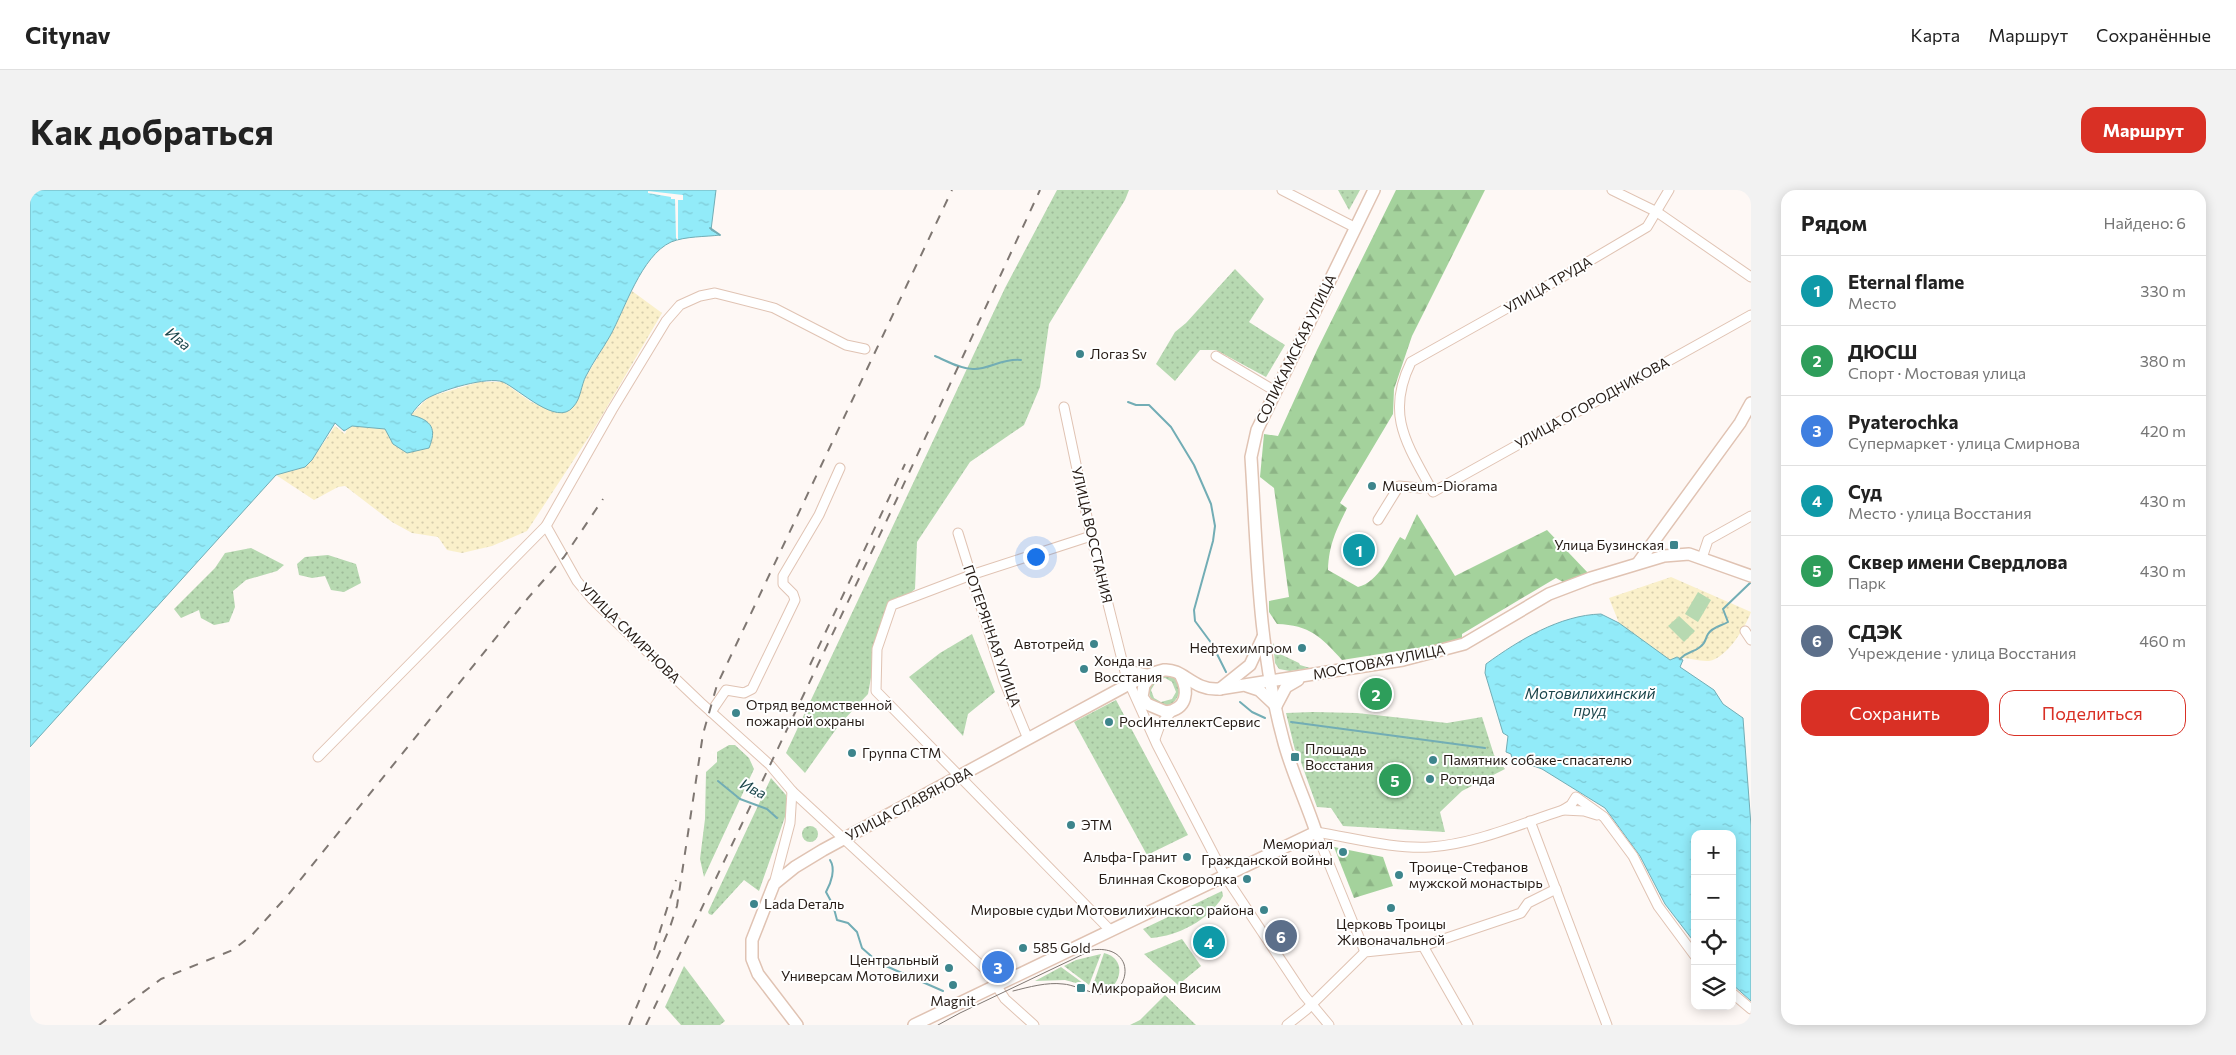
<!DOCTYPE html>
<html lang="ru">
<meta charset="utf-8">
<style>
body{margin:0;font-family:Commissioner,sans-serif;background:#f2f2f2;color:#222}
.controls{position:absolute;right:15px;bottom:15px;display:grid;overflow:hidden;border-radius:10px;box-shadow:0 2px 12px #0003}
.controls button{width:45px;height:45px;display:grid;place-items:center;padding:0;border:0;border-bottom:1px solid #e0e0e0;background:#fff;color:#222;font:25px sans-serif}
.you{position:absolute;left:1005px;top:366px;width:18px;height:18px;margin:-12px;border:4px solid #fff;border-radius:50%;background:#1a73e8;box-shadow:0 0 0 8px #1a73e833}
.badge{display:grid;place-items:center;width:32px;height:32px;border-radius:50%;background:#d93025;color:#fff;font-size:16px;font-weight:700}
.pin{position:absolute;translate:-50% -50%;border:2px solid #fff;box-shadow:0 1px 5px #0006}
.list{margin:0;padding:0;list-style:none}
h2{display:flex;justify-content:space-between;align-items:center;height:65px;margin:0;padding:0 20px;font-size:21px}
h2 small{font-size:16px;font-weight:400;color:#767676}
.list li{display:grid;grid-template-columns:32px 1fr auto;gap:15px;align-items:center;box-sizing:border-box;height:70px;padding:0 20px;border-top:1px solid #e0e0e0}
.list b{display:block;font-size:19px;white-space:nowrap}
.list p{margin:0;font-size:16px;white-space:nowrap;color:#767676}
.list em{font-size:16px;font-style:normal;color:#767676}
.actions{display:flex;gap:10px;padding:15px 20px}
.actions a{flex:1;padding:11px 0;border:1px solid #d93025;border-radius:15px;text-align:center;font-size:18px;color:#d93025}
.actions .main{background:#d93025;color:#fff}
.icon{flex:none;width:28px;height:28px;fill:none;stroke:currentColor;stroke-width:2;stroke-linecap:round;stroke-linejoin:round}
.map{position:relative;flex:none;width:1721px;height:835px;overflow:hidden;border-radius:15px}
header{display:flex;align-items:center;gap:30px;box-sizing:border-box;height:70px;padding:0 25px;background:#fff;border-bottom:1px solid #e0e0e0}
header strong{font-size:24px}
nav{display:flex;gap:28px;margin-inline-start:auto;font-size:18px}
.intro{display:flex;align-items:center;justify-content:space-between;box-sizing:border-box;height:120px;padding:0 30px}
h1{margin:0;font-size:35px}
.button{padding:12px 22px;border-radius:15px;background:#d93025;color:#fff;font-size:18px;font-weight:700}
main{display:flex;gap:30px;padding:0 30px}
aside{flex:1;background:#fff;border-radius:15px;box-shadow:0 2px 12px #0003}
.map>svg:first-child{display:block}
</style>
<header>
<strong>Citynav</strong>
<nav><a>Карта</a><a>Маршрут</a><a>Сохранённые</a></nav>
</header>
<div class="intro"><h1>Как добраться</h1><a class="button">Маршрут</a></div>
<main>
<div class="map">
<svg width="1721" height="835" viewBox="0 0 1721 835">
<defs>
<pattern id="green-dots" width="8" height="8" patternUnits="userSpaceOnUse" patternTransform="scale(1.25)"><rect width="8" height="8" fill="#b7d9b1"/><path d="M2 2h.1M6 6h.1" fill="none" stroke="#9dba98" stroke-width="1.8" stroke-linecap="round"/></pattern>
<pattern id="forest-firs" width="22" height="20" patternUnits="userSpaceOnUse" patternTransform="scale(1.25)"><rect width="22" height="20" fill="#a4d29c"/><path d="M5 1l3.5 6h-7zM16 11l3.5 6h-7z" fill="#8db486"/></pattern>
<pattern id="sand-dots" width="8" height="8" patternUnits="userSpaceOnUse" patternTransform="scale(1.25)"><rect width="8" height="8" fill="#faf0ca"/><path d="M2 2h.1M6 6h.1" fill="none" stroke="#d6cdad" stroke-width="1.8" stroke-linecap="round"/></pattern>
<pattern id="water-ripples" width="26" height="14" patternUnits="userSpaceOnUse" patternTransform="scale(1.25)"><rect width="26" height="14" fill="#92ebf9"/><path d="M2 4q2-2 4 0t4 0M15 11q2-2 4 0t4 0" fill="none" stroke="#7ec9d5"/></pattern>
</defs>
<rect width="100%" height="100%" fill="#fef8f5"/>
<g fill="url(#green-dots)" fill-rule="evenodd">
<path d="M 1027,0 L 1099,0 L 1095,10 L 1019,134 L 1010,197 L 994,235 L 940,272 L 887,352 L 885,399 L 852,428 L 838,504 L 809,535 L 775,583 L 756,563 L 975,98 Z"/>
<path d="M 1308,0 L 1330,0 L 1319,20 Z"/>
<path d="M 1205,79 L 1234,109 L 1219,132 L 1255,155 L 1236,187 L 1186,160 L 1170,160 L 1145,191 L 1126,174 L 1145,142 L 1156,133 Z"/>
<path d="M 221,358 L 254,375 L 247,381 L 216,390 L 203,401 L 205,417 L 199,432 L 184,435 L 171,428 L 169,420 L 151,428 L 144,419 L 185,378 L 195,363 Z"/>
<path d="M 298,365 L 326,374 L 331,393 L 314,402 L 301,400 L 295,386 L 282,388 L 269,385 L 267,374 L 275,367 Z"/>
<path d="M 942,444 L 965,502 L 938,524 L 933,546 L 879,487 L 910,463 Z"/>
<path d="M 1243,453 L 1250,464 L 1269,473 L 1270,475 L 1280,478 L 1260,481 L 1249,479 L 1245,473 Z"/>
<path d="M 1133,485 C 1168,487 1140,534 1122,510 C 1115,499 1122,488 1133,485 ZM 1135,488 L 1142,492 L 1146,502 L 1142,509 L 1131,512 L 1124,508 L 1121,500 L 1127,490 Z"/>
<path d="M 1086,510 L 1158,645 L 1117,665 L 1044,532 Z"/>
<path d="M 1283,522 L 1327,523 L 1417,533 L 1452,527 L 1464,565 L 1475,579 L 1432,601 L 1410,622 L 1415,642 L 1313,636 L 1301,618 L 1287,617 L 1267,561 L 1265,560 L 1256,523 Z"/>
<path d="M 699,555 L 705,555 L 719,568 L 724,579 L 674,687 L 670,669 L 675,629 L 676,582 L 687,572 L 687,562 Z"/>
<path d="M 741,588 L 756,605 L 756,624 L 729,701 L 714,690 L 682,725 L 679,724 L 678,722 Z"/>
<circle cx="780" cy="644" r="8"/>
<path d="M 1192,701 L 1193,706 C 1179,730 1148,746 1121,748 L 1113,739 Z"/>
<path d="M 1152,749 L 1171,776 L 1148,795 L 1114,764 Z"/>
<path d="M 1074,763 C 1092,767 1094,786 1081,798 L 1069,800 L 1062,798 Z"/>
<path d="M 1071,764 L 1059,795 L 1034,776 L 1046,770 Z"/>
<path d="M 654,776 L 695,831 L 690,835 L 651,835 L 635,817 Z"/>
<path d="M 1031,777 L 1057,796 L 1035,790 L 1005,791 Z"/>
<path d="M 1135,805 L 1166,835 L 1100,835 L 1110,830 Z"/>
</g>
<g fill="url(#forest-firs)">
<path d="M 1366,0 L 1455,0 L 1382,146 L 1364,199 L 1363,224 L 1310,313 L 1317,318 C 1306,341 1299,354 1298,380 L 1328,397 C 1349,392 1359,365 1370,347 L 1375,350 L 1387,324 L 1425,386 L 1517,340 L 1559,384 L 1533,392 L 1526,388 L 1432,444 L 1432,449 L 1425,452 L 1312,470 C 1291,447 1280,435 1247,434 L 1239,422 L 1239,411 L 1259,407 L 1244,298 L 1230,287 L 1234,244 L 1248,246 L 1287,160 Z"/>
<path d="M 1304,657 L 1353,667 L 1363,696 L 1324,708 Z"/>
</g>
<g fill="url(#sand-dots)">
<path d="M 602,101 L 632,123 L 564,239 L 497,341 L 462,356 L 432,363 L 417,360 L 408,347 L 382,343 L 362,332 L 315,296 L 308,297 L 284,310 L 246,285 L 275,277 L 282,270 L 305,236 L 315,244 L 318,237 L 321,236 L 355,239 L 363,254 L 389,260 L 399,258 L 381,225 L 399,207 L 449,192 L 473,192 L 501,212 L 514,217 L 548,208 L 553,192 L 580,146 Z"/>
<path d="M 1641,387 L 1721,422 C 1715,438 1697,468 1679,471 C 1665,472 1653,464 1640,471 L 1589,433 L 1579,408 Z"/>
</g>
<g fill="#b7d9b1">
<path d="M 1668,402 L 1681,410 L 1668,432 L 1655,424 Z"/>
<path d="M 1649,426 L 1665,441 L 1654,452 L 1638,436 Z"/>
</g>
<g fill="url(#water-ripples)" stroke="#72adb5">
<path d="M 0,0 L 686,0 L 681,40 L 690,45 C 675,47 656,46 641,52 C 611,66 595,119 580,146 C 572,160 563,172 556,186 C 551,195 551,209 543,217 C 527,237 489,199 473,192 C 458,186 411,200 396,209 C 390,213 385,219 381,225 C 402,230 407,239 399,258 L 377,263 L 363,254 L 355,239 L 322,236 L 314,241 L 305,233 L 282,270 L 275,277 L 246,285 L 0,557 Z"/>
<path d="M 1571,424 L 1589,433 L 1640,470 L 1647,467 L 1653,470 L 1650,477 L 1684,500 L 1693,514 L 1713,528 L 1721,636 L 1721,811 L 1702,794 L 1702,644 L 1665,644 L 1665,753 L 1635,714 L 1610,666 L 1575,618 L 1512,579 L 1498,574 L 1483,573 L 1481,564 L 1476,562 L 1478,546 L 1473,543 L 1455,483 L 1456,474 C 1489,450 1530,425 1571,424 Z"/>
</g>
<path fill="#fef8f5" d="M 618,1 L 653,5 L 653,10 L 648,10 L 648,50 L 646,48 L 645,9 L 641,9 L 641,7 L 618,3 Z"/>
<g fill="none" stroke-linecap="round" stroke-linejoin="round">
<g stroke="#72adb5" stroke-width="2">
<path d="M 680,38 L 690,45"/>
<path d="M 905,166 C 917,171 930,179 943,179 C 958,180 972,168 991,170"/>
<path d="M 1098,212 L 1106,215 L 1119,215 L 1141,237 L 1164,275 L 1181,314 L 1185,336 L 1183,351 L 1164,420 L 1165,431 L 1182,454 L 1196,482"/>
<path d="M 1650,469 C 1659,460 1663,463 1670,457 C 1676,453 1675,449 1678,444 C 1682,437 1691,436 1698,432 L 1693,419 L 1721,392"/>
<path d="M 1210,512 L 1222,522 L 1235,528"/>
<path d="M 1261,532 L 1455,558"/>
<path d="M 688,591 L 710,609 L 737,619 L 747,628"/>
<path d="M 800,670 C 806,679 801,693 796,702 L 803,715 L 807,730 L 818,733 L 827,742 L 832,758 L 849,773 L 913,801"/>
</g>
<defs>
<g id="minor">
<path d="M 1252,0 L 1326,38"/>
<path d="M 1582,0 L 1627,22 L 1721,87"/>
<path d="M 1639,0 L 1617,37 L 1529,89 L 1381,172 C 1355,225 1377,254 1403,302 L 1721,125"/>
<path d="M 1186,166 L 1245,201"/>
<path d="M 1034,217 L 1061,346 L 1096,486 L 1127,555 L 1195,686 L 1274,805 L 1299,835"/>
<path d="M 1348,330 L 1369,296 L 1390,298"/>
<path d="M 516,336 L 547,391 L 562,409 L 670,512 L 740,575 L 762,601 L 957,781 L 975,809 L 1004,835"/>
<path d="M 928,343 L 974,491 L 998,549"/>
<path d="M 1061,346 L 941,385 L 862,415 L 847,459 L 846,501 L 1081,741"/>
<path d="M 1672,368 L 1678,350 L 1721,326"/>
<path d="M 1715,441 L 1721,450"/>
<path d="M 1093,473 L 1102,481 L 1121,485"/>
<path d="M 681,522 L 696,500 L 714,503 L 722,499 L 765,410 L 763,404 L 753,394 L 753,386 L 789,325 L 810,278"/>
<path d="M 1125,549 L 1130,535 L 1142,521"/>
<path d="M 288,567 L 516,336 L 582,220 L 636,131 L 650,115 L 670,106 L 685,103 L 701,107 L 744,118 L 816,155 L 835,159"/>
<path d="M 1533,620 L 1554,621 L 1567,625"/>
<path d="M 1500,631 L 1577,835"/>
<path d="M 1286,642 C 1324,648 1362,659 1400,657 C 1445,654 1490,634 1533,620 L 1541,615 L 1546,607 L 1574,627 L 1603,666 L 1628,716 L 1665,766"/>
<path d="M 1286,642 L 1335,762"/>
<path d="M 744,694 L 760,633 L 762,601"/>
<path d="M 1393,756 L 1438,835"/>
<path d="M 1702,803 L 1721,819"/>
<path d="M 1257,835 L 1276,820 L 1335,762 L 1393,756 L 1491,723 L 1498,713 L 1526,699"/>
</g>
<g id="major">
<path d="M 1608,373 L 1710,233 L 1721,213"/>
<path d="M 1122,485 L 1114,495 L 1112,507 L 1117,514 L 1136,522 C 1157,519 1159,502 1151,486"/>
<path d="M 1217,496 L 1229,500 L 1246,516"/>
<path d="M 1190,499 L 1220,475 L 1233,447"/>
<path d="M 1246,516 L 1256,497 L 1268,490"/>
<path d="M 767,835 L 728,784 L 722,769 L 722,750 L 744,694 L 765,677 L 793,660 L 1101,493 C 1111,489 1123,482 1134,480 C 1153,478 1163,501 1189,499 L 1373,470 L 1434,454 L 1519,404 L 1561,388 L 1634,366 L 1659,364 L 1721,386"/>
<path d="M 884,835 L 1286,642 C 1276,611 1261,581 1253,549 C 1228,458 1227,361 1221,267 L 1227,240 L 1344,0"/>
</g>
</defs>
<use href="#minor" stroke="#e0c3b3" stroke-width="11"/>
<use href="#major" stroke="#e0c3b3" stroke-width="14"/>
<use href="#minor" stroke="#fff" stroke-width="9"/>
<use href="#major" stroke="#fff" stroke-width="11"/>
<path stroke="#7f7772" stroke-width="1" d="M 908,835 L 930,823 L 1062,760 C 1075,758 1089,761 1094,774 C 1096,781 1095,787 1092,793 C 1079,817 1051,795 1033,794 C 1017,792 999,797 983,801"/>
<g stroke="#7f7772" stroke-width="2" stroke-dasharray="9 9" stroke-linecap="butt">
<path d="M 780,475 L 875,274"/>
<path d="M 624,760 L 646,690"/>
<path d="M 69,835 L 131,789 L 203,760 L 222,745 L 258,705 L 498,408 L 534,367 L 573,309"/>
<path d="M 599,835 L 640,737 L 647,716 L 673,544 L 687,495 L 922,0"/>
<path d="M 616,835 L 865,313 L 1010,0"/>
</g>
</g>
<g fill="#3d858c" stroke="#fff" stroke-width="2">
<circle cx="1050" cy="164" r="5"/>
<circle cx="1342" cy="296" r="5"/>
<rect x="1639" y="350" width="10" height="10" rx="2.5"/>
<circle cx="1064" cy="454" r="5"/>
<circle cx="1272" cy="458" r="5"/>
<circle cx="1054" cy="479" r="5"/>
<circle cx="706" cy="523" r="5"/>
<circle cx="1079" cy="532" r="5"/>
<circle cx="822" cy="563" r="5"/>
<rect x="1260" y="562" width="10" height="10" rx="2.5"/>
<circle cx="1403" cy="570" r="5"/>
<circle cx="1400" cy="589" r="5"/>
<circle cx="1041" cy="635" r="5"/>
<circle cx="1313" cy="662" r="5"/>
<circle cx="1157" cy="667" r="5"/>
<circle cx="1369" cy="685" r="5"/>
<circle cx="1217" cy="689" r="5"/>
<circle cx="724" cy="714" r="5"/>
<circle cx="1361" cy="718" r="5"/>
<circle cx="1234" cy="720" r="5"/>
<circle cx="993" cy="758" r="5"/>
<circle cx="919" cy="778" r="5"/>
<circle cx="923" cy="795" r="5"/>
<rect x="1046" y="793" width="10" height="10" rx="2.5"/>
</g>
<g text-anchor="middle" stroke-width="4" stroke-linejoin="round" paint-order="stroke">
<g font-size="14" fill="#261c16" stroke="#fff">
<text transform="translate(1518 95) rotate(-30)" y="5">УЛИЦА ТРУДА</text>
<text transform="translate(1266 159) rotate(-64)" y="5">СОЛИКАМСКАЯ УЛИЦА</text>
<text transform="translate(1562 213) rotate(-29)" y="5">УЛИЦА ОГОРОДНИКОВА</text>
<text transform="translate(1062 345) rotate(77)" y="5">УЛИЦА ВОССТАНИЯ</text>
<text transform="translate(600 443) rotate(45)" y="5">УЛИЦА СМИРНОВА</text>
<text transform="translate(962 446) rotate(71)" y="5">ПОТЕРЯННАЯ УЛИЦА</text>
<text transform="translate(1349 472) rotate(-11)" y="5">МОСТОВАЯ УЛИЦА</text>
<text transform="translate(879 614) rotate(-28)" y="5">УЛИЦА СЛАВЯНОВА</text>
</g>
<g font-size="14" fill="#261c16" stroke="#fff" text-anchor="start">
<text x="1060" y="169">Логаз Sv</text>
<text x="1352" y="301">Museum-Diorama</text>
<text x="1634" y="360" text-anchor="end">Улица Бузинская</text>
<text x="1054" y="459" text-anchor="end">Автотрейд</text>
<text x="1262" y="463" text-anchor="end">Нефтехимпром</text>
<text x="1064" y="476">Хонда на<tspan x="1064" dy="16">Восстания</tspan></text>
<text x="716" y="520">Отряд ведомственной<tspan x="716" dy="16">пожарной охраны</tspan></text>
<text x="1089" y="537">РосИнтеллектСервис</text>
<text x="1275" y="564">Площадь<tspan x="1275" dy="16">Восстания</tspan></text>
<text x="832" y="568">Группа СТМ</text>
<text x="1413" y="575">Памятник собаке-спасателю</text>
<text x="1410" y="594">Ротонда</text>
<text x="1051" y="640">ЭТМ</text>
<text x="1303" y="659" text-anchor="end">Мемориал<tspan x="1303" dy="16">Гражданской войны</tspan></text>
<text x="1147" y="672" text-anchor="end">Альфа-Гранит</text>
<text x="1379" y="682">Троице-Стефанов<tspan x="1379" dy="16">мужской монастырь</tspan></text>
<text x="1207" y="694" text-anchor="end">Блинная Сковородка</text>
<text x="734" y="719">Lada Dеталь</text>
<text x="1224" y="725" text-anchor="end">Мировые судьи Мотовилихинского района</text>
<text x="1361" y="739" text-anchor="middle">Церковь Троицы<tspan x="1361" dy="16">Живоначальной</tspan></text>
<text x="1003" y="763">585 Gold</text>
<text x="909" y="775" text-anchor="end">Центральный<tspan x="909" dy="16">Универсам Мотовилихи</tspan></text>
<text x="1061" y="803">Микрорайон Висим</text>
<text x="923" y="816" text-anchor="middle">Magnit</text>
</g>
<g font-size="15" font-style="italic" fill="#1b454b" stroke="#fff">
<text transform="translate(148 149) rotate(39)" y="5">Ива</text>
<text x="1560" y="509">Мотовилихинский<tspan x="1560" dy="17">пруд</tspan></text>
<text transform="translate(723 599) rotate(26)" y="5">Ива</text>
</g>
</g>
</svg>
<div class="controls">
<button>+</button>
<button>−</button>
<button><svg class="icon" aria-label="locate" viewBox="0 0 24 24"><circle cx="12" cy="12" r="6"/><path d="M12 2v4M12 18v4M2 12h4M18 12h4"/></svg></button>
<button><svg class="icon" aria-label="layers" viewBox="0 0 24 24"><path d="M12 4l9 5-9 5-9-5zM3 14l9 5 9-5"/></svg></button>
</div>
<div class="you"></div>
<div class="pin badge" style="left:1329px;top:360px;background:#0f9aa8">1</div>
<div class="pin badge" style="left:1346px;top:504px;background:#2e9e5b">2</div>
<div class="pin badge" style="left:968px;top:777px;background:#3f7fe0">3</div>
<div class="pin badge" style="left:1179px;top:752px;background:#0f9aa8">4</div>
<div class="pin badge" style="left:1365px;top:590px;background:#2e9e5b">5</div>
<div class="pin badge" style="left:1251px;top:746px;background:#5c6f8a">6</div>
</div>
<aside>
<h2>Рядом<small>Найдено: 6</small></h2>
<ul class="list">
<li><span class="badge" style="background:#0f9aa8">1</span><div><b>Eternal flame</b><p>Место</p></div><em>330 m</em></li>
<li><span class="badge" style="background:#2e9e5b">2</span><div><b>ДЮСШ</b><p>Спорт · Мостовая улица</p></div><em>380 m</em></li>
<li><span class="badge" style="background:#3f7fe0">3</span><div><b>Pyaterochka</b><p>Супермаркет · улица Смирнова</p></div><em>420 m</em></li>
<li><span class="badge" style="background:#0f9aa8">4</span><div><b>Суд</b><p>Место · улица Восстания</p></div><em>430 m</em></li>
<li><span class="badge" style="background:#2e9e5b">5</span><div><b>Сквер имени Свердлова</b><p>Парк</p></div><em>430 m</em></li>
<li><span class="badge" style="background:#5c6f8a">6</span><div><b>СДЭК</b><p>Учреждение · улица Восстания</p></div><em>460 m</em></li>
</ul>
<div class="actions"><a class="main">Сохранить</a><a>Поделиться</a></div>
</aside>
</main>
